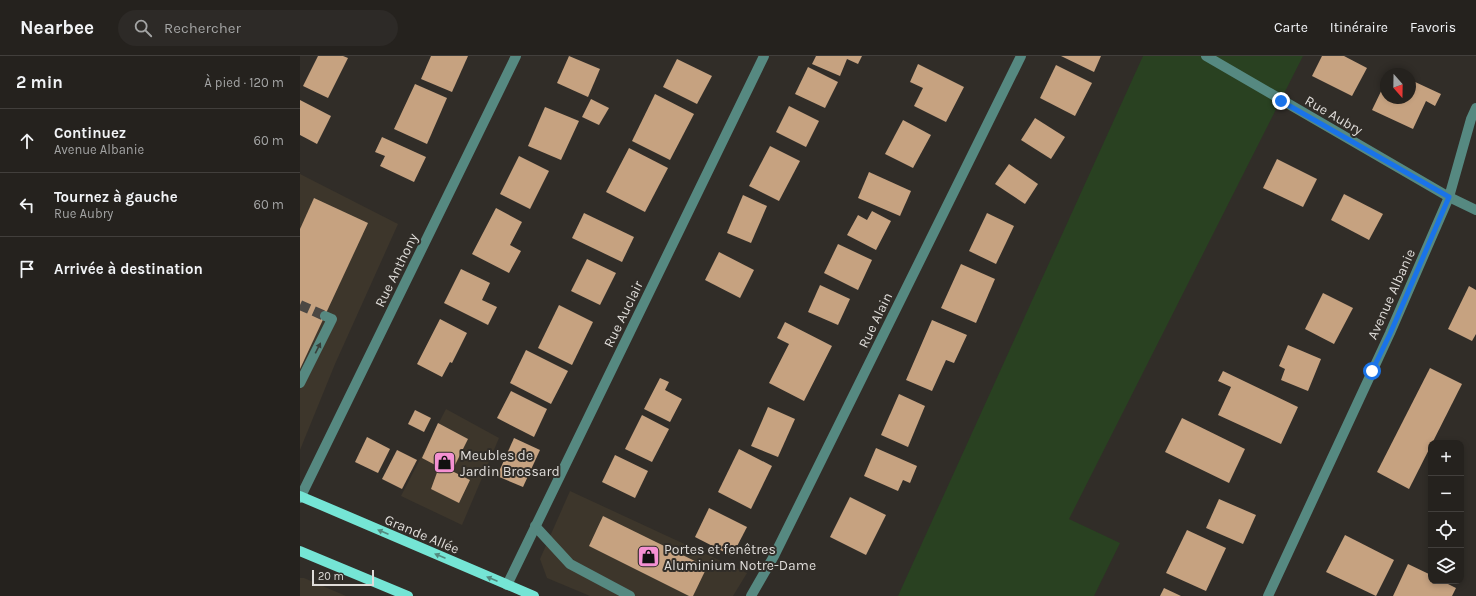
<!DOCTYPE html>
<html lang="fr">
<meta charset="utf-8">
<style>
body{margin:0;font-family:Karla,sans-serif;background:#2d2a27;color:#f1f3f6}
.controls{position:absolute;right:12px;bottom:12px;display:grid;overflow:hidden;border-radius:8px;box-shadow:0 2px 6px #0003}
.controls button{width:36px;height:36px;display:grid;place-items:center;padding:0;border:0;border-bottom:1px solid #423f3c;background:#25221e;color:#f1f3f6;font:20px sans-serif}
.compass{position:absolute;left:1080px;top:12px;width:36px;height:36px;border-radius:50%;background:#25221e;box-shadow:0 2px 6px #0003;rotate:160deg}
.scale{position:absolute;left:12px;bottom:10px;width:62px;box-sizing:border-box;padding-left:4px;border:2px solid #dfdcd9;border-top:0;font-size:11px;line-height:14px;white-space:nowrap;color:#dfdcd9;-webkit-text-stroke:3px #312d28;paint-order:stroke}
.stop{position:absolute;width:12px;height:12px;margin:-9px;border:3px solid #1a73e8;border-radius:50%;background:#fff}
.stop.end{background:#1a73e8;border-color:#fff;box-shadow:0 1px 4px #0008}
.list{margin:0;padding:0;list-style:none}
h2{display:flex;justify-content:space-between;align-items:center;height:52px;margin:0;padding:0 16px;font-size:17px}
h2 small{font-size:13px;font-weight:400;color:#a3a4a4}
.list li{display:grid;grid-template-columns:26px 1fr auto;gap:12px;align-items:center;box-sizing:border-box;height:64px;padding:0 16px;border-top:1px solid #423f3c}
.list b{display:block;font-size:15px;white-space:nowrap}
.list p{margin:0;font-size:13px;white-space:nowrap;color:#a3a4a4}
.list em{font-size:13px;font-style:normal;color:#a3a4a4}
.icon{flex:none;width:22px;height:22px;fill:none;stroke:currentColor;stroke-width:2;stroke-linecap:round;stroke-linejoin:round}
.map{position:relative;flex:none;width:1176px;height:540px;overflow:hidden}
header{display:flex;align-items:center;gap:24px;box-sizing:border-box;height:56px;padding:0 20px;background:#25221e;border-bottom:1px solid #423f3c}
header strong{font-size:19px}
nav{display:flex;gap:22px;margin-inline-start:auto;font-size:14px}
.search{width:280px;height:36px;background:#2d2a27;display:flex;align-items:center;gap:10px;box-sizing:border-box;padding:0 14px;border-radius:22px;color:#a3a4a4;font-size:15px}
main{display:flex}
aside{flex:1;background:#25221e}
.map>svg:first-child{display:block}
</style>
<header>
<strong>Nearbee</strong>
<div class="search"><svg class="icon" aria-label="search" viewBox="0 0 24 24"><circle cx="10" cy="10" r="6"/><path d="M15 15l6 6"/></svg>Rechercher</div>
<nav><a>Carte</a><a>Itinéraire</a><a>Favoris</a></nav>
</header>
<main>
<aside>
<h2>2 min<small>À pied · 120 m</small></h2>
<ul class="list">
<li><svg class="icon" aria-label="ahead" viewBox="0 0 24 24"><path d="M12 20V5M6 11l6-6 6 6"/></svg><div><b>Continuez</b><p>Avenue Albanie</p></div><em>60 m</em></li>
<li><svg class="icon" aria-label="left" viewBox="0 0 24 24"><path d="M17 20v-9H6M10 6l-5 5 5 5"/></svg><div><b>Tournez à gauche</b><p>Rue Aubry</p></div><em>60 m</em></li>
<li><svg class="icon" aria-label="arrive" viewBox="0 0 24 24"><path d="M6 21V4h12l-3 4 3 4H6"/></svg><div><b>Arrivée à destination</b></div></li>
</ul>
</aside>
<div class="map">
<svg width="1176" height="540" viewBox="0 0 1176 540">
<rect width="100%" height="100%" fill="#312d28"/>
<g fill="#3d362b">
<path d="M 0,118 L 98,168 L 35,308 L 0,394 Z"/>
<path d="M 146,353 L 199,382 L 162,469 L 101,440 Z"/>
<path d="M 270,435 L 447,517 L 433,540 L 290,540 L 247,522 L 240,503 Z"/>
<path d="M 0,522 L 4,522 L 46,540 L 0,540 Z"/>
</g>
<path fill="#294121" d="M 843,0 L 1003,0 L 769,463 L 820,487 L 794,540 L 598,540 Z"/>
<g fill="#c6a280">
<path d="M 18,0 L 43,0 L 48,2 L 28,42 L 3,30 Z"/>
<path d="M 131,0 L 168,0 L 152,36 L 121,23 Z"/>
<path d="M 269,0 L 300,13 L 288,41 L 257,27 Z"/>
<path d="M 516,0 L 562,0 L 558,8 L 547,3 L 540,20 L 512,8 Z"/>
<path d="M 761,0 L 801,0 L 794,16 Z"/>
<path d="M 1022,0 L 1044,0 L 1067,12 L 1052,40 L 1012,20 Z"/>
<path d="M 377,3 L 412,20 L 397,48 L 363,31 Z"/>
<path d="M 618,8 L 664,31 L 646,66 L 614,50 L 623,32 L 610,26 Z"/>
<path d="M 756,9 L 792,27 L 775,60 L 740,42 Z"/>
<path d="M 508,11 L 538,26 L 525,52 L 495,38 Z"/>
<path d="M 1086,25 L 1086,42 L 1110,42 L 1110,33 L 1113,25 L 1141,38 L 1135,50 L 1126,45 L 1113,73 L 1072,54 Z"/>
<path d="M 115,28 L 147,42 L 127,88 L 94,73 Z"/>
<path d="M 355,38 L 394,58 L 370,104 L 332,85 Z"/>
<path d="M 291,43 L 309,52 L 299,69 L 282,61 Z"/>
<path d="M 0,44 L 31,60 L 17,88 L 0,79 Z"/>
<path d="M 489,50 L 519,65 L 506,91 L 476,76 Z"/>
<path d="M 245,51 L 279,65 L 261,104 L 228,90 Z"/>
<path d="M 735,62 L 765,81 L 751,103 L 721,84 Z"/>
<path d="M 603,64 L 631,79 L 613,112 L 585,98 Z"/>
<path d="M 82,81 L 126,101 L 114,126 L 80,110 L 85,100 L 75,96 Z"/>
<path d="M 470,90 L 500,105 L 479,145 L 449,130 Z"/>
<path d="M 329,92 L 368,112 L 345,156 L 306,136 Z"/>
<path d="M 219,100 L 249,115 L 230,153 L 200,138 Z"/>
<path d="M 977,103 L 1017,123 L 1003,151 L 963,132 Z"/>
<path d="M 709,108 L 738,128 L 725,148 L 695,128 Z"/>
<path d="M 569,116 L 611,135 L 600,160 L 558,142 Z"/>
<path d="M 1044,138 L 1083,158 L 1069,184 L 1031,164 Z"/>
<path d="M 443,139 L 467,150 L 451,187 L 427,177 Z"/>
<path d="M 14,142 L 68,167 L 0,313 L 0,173 Z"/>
<path d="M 196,152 L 222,166 L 210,189 L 221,195 L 209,217 L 172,198 Z"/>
<path d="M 572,155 L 591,165 L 576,194 L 547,179 L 558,159 L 567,164 Z"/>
<path d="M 284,157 L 334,181 L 322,206 L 272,182 Z"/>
<path d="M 687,157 L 714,170 L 696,208 L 669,195 Z"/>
<path d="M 538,188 L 572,204 L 558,234 L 524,217 Z"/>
<path d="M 419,196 L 454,214 L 440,242 L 405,224 Z"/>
<path d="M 287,203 L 316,217 L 300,249 L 271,235 Z"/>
<path d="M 661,208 L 695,223 L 676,267 L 641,252 Z"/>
<path d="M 161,213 L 190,227 L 182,244 L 197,251 L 188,269 L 144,247 Z"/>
<path d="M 520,229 L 550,243 L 538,269 L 508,256 Z"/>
<path d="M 1169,230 L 1176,234 L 1176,278 L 1172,285 L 1148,273 Z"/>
<path d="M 1023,237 L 1053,252 L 1034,288 L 1005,273 Z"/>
<path d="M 259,249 L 293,266 L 272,309 L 238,292 Z"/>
<path d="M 140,263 L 167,277 L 152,307 L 150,306 L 142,321 L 117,308 Z"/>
<path d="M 632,264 L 667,279 L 654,307 L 646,304 L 632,335 L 606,324 Z"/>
<path d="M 485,266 L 532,290 L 504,345 L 469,327 L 489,288 L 477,282 Z"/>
<path d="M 988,289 L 1021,303 L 1008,335 L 981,324 L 985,313 L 979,310 Z"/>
<path d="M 226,294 L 268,315 L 251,348 L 210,327 Z"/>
<path d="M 1130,312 L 1162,328 L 1109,433 L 1077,416 Z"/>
<path d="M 923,315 L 998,351 L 981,388 L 918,359 L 931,331 L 918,325 Z"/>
<path d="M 360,322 L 369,326 L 365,334 L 382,343 L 370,366 L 344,353 Z"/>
<path d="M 211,335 L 247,353 L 234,381 L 197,362 Z"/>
<path d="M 599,338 L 625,350 L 608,391 L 581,379 Z"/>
<path d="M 468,351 L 495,363 L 478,401 L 451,390 Z"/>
<path d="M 115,354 L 131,362 L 124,376 L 108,368 Z"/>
<path d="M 342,359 L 369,373 L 352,406 L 325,393 Z"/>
<path d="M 882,362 L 945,393 L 929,427 L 865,396 Z"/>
<path d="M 138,367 L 168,383 L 152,415 L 170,424 L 159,447 L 131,433 L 139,411 L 122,402 Z"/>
<path d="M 67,381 L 90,393 L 78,417 L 55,406 Z"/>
<path d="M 214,382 L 240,394 L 223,431 L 197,420 Z"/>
<path d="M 576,392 L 617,410 L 610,427 L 603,424 L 598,435 L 564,420 Z"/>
<path d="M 439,393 L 472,410 L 451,453 L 418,436 Z"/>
<path d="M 97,394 L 117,404 L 102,433 L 82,423 Z"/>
<path d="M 315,399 L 348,415 L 335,442 L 302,426 Z"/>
<path d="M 550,441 L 586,459 L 566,499 L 530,481 Z"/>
<path d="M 919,443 L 956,459 L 943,488 L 906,472 Z"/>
<path d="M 409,452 L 447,471 L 432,500 L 395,481 Z"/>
<path d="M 303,460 L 407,511 L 393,540 L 389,540 L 289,490 Z"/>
<path d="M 887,474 L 926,492 L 906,535 L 866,517 Z"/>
<path d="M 1045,479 L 1094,504 L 1076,540 L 1026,516 Z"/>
<path d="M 1108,508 L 1131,519 L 1131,525 L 1142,525 L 1156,532 L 1152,540 L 1093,540 Z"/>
<path d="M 864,532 L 881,540 L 860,540 Z"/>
</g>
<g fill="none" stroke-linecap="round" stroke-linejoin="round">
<path stroke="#4b4743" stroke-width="10" stroke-dasharray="10 5" stroke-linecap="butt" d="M 0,249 L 25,260"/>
<g stroke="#568981" stroke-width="10">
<path d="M 906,0 L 1149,141 L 1176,154"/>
<path d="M 0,327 L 32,263 L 25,260"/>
<path d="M 0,442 L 216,0"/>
<path d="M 235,470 L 270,508 L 330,540"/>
<path d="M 207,529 L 464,0"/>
<path d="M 451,540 L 474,500 L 721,0"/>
<path d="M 968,540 L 1090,277 L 1149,141 L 1171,63 L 1176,52"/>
</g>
<g stroke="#75e5d5" stroke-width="10">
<path d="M 0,440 L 234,540"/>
<path d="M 0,495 L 108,540"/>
</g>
</g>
<defs><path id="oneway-solid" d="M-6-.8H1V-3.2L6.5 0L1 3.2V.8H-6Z"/></defs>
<use fill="#383f3a" href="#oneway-solid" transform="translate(18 292) rotate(-63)"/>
<g fill="#53897e">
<use href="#oneway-solid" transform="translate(83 476) rotate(-157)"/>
<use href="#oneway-solid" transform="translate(140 500) rotate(-157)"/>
<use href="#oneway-solid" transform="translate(192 523) rotate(-157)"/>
</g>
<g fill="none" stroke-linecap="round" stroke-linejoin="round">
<path stroke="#1a73e8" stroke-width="5" d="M 981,45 L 1149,141 L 1090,278 L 1072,315"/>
</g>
<defs>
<symbol id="shop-square" viewBox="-11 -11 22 22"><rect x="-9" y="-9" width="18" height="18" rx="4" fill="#f491d3" stroke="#312d28"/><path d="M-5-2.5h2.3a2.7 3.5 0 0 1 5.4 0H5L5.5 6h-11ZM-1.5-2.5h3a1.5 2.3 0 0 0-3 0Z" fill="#111"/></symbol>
</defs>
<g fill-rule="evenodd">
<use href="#shop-square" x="132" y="394" width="25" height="25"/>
<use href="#shop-square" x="336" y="488" width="25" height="25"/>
</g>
<g text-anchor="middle" stroke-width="4" stroke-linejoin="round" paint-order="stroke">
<g font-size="14" fill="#dfdcd9" stroke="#312d28">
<text transform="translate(1034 59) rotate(30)" y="5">Rue Aubry</text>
<text transform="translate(96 214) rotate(-64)" y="5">Rue Anthony</text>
<text transform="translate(1091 238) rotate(-66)" y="5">Avenue Albanie</text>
<text transform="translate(323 258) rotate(-64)" y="5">Rue Auclair</text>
<text transform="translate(575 264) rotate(-64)" y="5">Rue Alain</text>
<text transform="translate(122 478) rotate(23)" y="5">Grande Allée</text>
</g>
<g font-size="14" fill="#dfdcd9" stroke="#312d28" text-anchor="start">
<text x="160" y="404">Meubles de<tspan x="160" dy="16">Jardin Brossard</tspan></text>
<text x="364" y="498">Portes et fenêtres<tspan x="364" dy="16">Aluminium Notre-Dame</tspan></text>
</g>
</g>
</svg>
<div class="controls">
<button>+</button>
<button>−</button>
<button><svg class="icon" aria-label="locate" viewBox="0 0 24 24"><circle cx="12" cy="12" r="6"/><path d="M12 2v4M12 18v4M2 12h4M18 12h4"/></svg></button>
<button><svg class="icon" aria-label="layers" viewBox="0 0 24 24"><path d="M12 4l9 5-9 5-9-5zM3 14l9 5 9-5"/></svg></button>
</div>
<svg class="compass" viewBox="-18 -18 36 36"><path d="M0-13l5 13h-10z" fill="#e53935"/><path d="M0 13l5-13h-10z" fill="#a3a4a4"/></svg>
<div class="scale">20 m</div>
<div class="stop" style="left:1072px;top:315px"></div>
<div class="stop end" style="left:981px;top:45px"></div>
</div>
</main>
